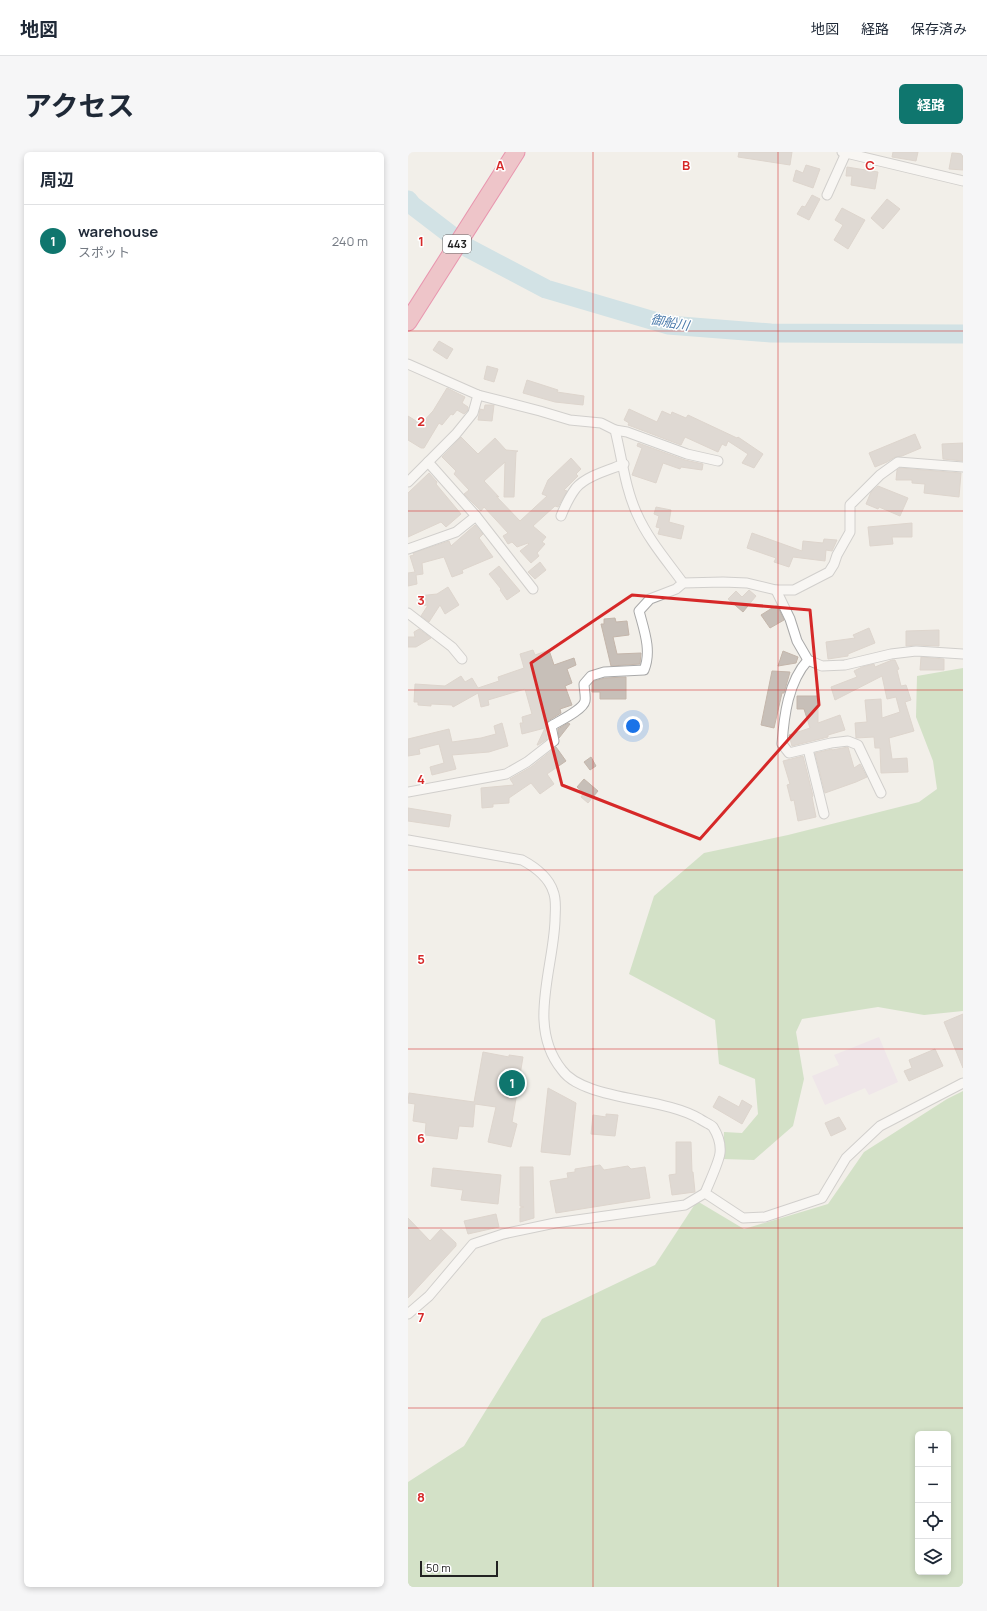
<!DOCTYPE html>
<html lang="ja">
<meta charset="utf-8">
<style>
body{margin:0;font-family:Manrope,"Noto Sans JP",sans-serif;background:#f6f6f7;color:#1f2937}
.controls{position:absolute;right:12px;bottom:12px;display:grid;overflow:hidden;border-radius:6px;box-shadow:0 2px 6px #0003}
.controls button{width:36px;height:36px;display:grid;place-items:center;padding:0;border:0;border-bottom:1px solid #e0e1e3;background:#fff;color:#1f2937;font:20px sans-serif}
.scale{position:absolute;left:12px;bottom:10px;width:78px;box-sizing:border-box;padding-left:4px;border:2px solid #222;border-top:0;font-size:11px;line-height:14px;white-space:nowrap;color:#222;-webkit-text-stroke:3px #fff;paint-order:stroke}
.you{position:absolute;left:225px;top:574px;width:14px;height:14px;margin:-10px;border:3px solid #fff;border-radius:50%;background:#1a73e8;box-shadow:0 0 0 6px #1a73e833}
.badge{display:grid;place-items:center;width:26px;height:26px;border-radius:50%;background:#0f766e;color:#fff;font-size:13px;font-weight:700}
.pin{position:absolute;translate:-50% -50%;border:2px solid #fff;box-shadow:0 1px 4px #0006}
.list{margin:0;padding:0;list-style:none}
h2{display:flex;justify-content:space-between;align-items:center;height:52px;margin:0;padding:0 16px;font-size:17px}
h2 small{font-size:13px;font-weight:400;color:#747a83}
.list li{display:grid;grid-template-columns:26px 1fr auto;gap:12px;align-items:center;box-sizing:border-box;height:72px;padding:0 16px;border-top:1px solid #e0e1e3}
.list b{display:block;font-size:15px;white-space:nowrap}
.list p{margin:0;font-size:13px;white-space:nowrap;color:#747a83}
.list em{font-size:13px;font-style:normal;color:#747a83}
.icon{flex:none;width:22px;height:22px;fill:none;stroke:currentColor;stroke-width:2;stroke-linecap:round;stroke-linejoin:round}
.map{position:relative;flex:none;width:555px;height:1435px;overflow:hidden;border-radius:6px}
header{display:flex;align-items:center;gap:24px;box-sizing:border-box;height:56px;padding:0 20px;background:#fff;border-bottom:1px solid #e0e1e3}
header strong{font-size:19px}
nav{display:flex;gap:22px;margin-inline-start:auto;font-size:14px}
.intro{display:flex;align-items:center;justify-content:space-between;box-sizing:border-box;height:96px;padding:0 24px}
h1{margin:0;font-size:28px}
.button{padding:10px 18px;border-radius:6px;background:#0f766e;color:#fff;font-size:14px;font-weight:700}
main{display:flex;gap:24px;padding:0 24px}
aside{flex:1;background:#fff;border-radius:6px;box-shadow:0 2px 6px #0003}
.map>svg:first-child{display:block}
</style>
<header>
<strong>地図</strong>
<nav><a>地図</a><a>経路</a><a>保存済み</a></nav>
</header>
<div class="intro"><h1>アクセス</h1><a class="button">経路</a></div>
<main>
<aside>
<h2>周辺<small></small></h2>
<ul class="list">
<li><span class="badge">1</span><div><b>warehouse</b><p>スポット</p></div><em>240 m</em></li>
</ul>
</aside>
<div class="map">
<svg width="555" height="1435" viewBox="0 0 555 1435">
<rect width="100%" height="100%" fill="#f2efe9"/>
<path fill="#ebdbe8" d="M 471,885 L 490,930 L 461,943 L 457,936 L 417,953 L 404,924 L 431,913 L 426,903 Z"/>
<g fill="#add19e" fill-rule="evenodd">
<path d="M 555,516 L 555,859 L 516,863 L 470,855 L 394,867 L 388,880 L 396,927 L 385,974 L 346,1008 L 315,1007 L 316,980 L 334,981 L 350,962 L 347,927 L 311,912 L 307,868 L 221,822 L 246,744 L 296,701 L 380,683 L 511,650 L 529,637 L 525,609 L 508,565 L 509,524 Z"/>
<path d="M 555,939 L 555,1435 L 0,1435 L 0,1330 L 56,1294 L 134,1167 L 247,1113 L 289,1049 L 336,1077 L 420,1052 L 456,1000 L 539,947 ZM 510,1282 L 540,1282 L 540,1420 L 510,1420 Z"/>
</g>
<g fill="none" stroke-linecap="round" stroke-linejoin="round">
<path stroke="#aad3df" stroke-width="19" d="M 0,48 L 4,53 L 60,96 L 138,137 L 260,173 L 363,181 L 555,182"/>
</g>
<g fill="#c7bfb8" stroke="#c4b6ab">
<path d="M 331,0 L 384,0 L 382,13 L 330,5 Z"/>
<path d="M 485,0 L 510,0 L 508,9 L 484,5 Z"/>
<path d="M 544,1 L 555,2 L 555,18 L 541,17 Z"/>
<path d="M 398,13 L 412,17 L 405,36 L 385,29 L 388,18 L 395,21 Z"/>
<path d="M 439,15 L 470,20 L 467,37 L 443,33 L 444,24 L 438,24 Z"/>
<path d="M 404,43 L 412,47 L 401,68 L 389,62 L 394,54 L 397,55 Z"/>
<path d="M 479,47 L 492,57 L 475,77 L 463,66 Z"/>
<path d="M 434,56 L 457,68 L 440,97 L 426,88 L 435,73 L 427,68 Z"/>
<path d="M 31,189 L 45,197 L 39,207 L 25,198 Z"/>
<path d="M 79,214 L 90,217 L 86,230 L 76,227 Z"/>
<path d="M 119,228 L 150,238 L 149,240 L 176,244 L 175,253 L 147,250 L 115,241 Z"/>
<path d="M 39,236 L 57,245 L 54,251 L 60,255 L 60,258 L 56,262 L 49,258 L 45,263 L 43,262 L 34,273 L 31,271 L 16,296 L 13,296 L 0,288 L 0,264 L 13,272 L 25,259 Z"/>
<path d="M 77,253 L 86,253 L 84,269 L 70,268 L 72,257 L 76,258 Z"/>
<path d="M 221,257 L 249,270 L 254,259 L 263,263 L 264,260 L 278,266 L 280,263 L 329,286 L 330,285 L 355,302 L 346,316 L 334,311 L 340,302 L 320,289 L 318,294 L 314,292 L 310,300 L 277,285 L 273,293 L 220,273 L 221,271 L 216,268 Z"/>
<path d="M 507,282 L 513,296 L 494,304 L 487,305 L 479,310 L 467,315 L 461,301 Z"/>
<path d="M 53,285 L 70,302 L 87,286 L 98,298 L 110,299 L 108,300 L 106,345 L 96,345 L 97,310 L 76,329 L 91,345 L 88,344 L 112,369 L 139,344 L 134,342 L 140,328 L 163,306 L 173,317 L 168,322 L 170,324 L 156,338 L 159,339 L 150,355 L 147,354 L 125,374 L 138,385 L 134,390 L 137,392 L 129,401 L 131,404 L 123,411 L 112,399 L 121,392 L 120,391 L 109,395 L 104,390 L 100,392 L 95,384 L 100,381 L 76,355 L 73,359 L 56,342 L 61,338 L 46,322 L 48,319 L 34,305 Z"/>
<path d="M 230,291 L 277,308 L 295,312 L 294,318 L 273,315 L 272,317 L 255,311 L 248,331 L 224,323 L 234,296 L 229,294 Z"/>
<path d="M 555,291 L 555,309 L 535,307 L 534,292 Z"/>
<path d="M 492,316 L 553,321 L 551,345 L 516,341 L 517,332 L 504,331 L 504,328 L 488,328 L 489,318 Z"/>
<path d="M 21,321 L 29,330 L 28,332 L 53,362 L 38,375 L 33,370 L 0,385 L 0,341 Z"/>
<path d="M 470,334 L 500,346 L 492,364 L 471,355 L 470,357 L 458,352 L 463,340 Z"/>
<path d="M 248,355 L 263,358 L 261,370 L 276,374 L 273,387 L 250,382 L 252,376 L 248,375 L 251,364 L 246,362 Z"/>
<path d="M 504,371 L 504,385 L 484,385 L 485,392 L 462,394 L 460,375 Z"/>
<path d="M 67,373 L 75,382 L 71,386 L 85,405 L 54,418 L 55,421 L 44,425 L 36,405 L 14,411 L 15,422 L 8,423 L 9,432 L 0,434 L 0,421 L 7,420 L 2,404 L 6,403 L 5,401 L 41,389 L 43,394 Z"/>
<path d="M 344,381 L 394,399 L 395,389 L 415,391 L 416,387 L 429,388 L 424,399 L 418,398 L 417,409 L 385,405 L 381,415 L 366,410 L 368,406 L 339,396 Z"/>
<path d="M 132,410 L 138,418 L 127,427 L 120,420 Z"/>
<path d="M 91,414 L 112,439 L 99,448 L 92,438 L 93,437 L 81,422 Z"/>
<path d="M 40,435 L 51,453 L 37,462 L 32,453 L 21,470 L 13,464 L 20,453 L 11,454 L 10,444 L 29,442 Z"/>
<path d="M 341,438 L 348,444 L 335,460 L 320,447 L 328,439 L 334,445 Z"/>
<path d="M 369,453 L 376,468 L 362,476 L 353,463 Z"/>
<path d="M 207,466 L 208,470 L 219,469 L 221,483 L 205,485 L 209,502 L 233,501 L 232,512 L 203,514 L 193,472 L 196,472 L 196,467 Z"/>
<path d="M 461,476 L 467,491 L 440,502 L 440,504 L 420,507 L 418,490 L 447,486 L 445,483 Z"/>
<path d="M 11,477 L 23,486 L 8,495 L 0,495 L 0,485 L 7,485 L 6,480 Z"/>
<path d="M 531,478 L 531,494 L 508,493 L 498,494 L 498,479 Z"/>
<path d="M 125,498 L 127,503 L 141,498 L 146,513 L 166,506 L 168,513 L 159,517 L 164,531 L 157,534 L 164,553 L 152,557 L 153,561 L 140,569 L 137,576 L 114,582 L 112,571 L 115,571 L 114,565 L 124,562 L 117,537 L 80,548 L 81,553 L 73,555 L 70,541 L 45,555 L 44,553 L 23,552 L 23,554 L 10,553 L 10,550 L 6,550 L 7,532 L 37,534 L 53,524 L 57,530 L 64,526 L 70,536 L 91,529 L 90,525 L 116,516 L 112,502 Z"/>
<path d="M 375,499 L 390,505 L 388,511 L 370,514 Z"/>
<path d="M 513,505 L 536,507 L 536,518 L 512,518 Z"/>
<path d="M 484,508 L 487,508 L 491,517 L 489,518 L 493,534 L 498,533 L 503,548 L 497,550 L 506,579 L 481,586 L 484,607 L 499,606 L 500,620 L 473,621 L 472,596 L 467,596 L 466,585 L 448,586 L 447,571 L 459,570 L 457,548 L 473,547 L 474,566 L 492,560 L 488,545 L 479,547 L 474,524 L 427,548 L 423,535 L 449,525 L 446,519 L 454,515 L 466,512 L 467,515 Z"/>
<path d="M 364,519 L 382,520 L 376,541 L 374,541 L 366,576 L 353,573 Z"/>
<path d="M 218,525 L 218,547 L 192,547 L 192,540 L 184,540 L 184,531 L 186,529 L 197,526 Z"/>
<path d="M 389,544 L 410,544 L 410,571 L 432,563 L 437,578 L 420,583 L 420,585 L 384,594 L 381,583 L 402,576 L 396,557 L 389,557 Z"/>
<path d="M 94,571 L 100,594 L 81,600 L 44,603 L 48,617 L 24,623 L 22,615 L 36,611 L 31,592 L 11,597 L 12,602 L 0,604 L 0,587 L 41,577 L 44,590 L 73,586 L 88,582 L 86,574 Z"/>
<path d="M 160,571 L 162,572 L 151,586 L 150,577 Z"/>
<path d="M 137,576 L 139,587 L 130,593 L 129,593 Z"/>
<path d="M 148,595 L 158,609 L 139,622 L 146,632 L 132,642 L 123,631 L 101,646 L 101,651 L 85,652 L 85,655 L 74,656 L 73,636 L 106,633 L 102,627 L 123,615 Z"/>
<path d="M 440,595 L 446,616 L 452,612 L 459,625 L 448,630 L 417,641 L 407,601 L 424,597 L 424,598 Z"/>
<path d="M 395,604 L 405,644 L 404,645 L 408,665 L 390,669 L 386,648 L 383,649 L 379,633 L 382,632 L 375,609 Z"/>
<path d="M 183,605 L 188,614 L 182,618 L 176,610 Z"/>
<path d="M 176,627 L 190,639 L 180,651 L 173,645 L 176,641 L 169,635 Z"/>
<path d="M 0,656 L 43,663 L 41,675 L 0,669 Z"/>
<path d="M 555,862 L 555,916 L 536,870 Z"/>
<path d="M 527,897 L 535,914 L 501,929 L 496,919 L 504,916 L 501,908 Z"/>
<path d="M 75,900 L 101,905 L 101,903 L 115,905 L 104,970 L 109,972 L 103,995 L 80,990 L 88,955 L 67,952 L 65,975 L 51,974 L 49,987 L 17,983 L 18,971 L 5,969 L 7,952 L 0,951 L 1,941 L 66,950 Z"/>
<path d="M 140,936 L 168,951 L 162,1003 L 133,1000 Z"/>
<path d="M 311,944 L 331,955 L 334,948 L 344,954 L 334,972 L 305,955 Z"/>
<path d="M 198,962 L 210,963 L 207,984 L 183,982 L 185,963 L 198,965 Z"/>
<path d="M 431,965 L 438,977 L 423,984 L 417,971 Z"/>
<path d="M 268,990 L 283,990 L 284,1020 L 285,1020 L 287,1040 L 264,1043 L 261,1023 L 268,1022 Z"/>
<path d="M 192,1013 L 196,1018 L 220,1014 L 223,1017 L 237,1015 L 242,1046 L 148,1061 L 142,1029 L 160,1026 L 159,1021 L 167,1020 L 167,1017 Z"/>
<path d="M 112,1015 L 125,1015 L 126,1066 L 112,1070 L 112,1056 L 116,1055 L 112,1054 Z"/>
<path d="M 25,1016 L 93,1023 L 90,1052 L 53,1048 L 55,1038 L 23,1034 Z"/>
<path d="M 88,1062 L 91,1075 L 60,1082 L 56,1069 Z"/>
<path d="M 0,1066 L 22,1089 L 33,1077 L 48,1091 L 48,1094 L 0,1146 Z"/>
</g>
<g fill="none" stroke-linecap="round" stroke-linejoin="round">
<defs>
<g id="street">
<path d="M 434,0 L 555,29"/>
<path d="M 419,43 L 438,1"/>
<path d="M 0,212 L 70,243 L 132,259 L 162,268 L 193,271 L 207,278 C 214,306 217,336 229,362 C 240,387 259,409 275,431"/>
<path d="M 207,278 L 219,280 L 279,302 L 310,309"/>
<path d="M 20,310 L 68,364 L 125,437"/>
<path d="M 0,330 L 48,282 L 65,261 L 70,243"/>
<path d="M 153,364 C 157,354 161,345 168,336 C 178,324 201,318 216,312"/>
<path d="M 0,397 L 48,380 L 68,364"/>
<path d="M 368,438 L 382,467 L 389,489 L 400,508 L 414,514 L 437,513 L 483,502 L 508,499 L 555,502"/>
<path d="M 0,461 L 44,495 L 54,507"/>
<path d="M 400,508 C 380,530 376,564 374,592 L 381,601 L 423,591 L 440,589 L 450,593 L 473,641"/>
<path d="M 400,597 L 416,662"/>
<path d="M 0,640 L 98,622 L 119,610 L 146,589 L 143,574 C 151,569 175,558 177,549 C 178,544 176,537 176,532 L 183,524 L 196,520 L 236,518 C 244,499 236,478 231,459 L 242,447 L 268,437 L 275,431 L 315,430 L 339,431 L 368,438 L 386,438 L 421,420 L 426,412 L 429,403 L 442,380 L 442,353 L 472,323 L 490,310 L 555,315"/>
<path d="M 0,688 L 114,708 C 127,715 140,724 145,739 C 149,748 147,759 147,769 C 145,819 119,875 154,918 C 161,928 173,933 184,937 C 218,949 263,950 292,967 C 296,970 302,972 305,975 C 310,983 313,992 312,1001 C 311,1010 301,1031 297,1041 L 335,1066 L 357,1065 L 414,1046 L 438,1006 L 472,974 L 555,931"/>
<path d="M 0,1162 L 21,1144 L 65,1092 L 95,1082 L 147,1071 L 277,1053 L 297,1041"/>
</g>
<path id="highway" d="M 0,170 L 108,0"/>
</defs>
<use href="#street" stroke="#a9a9a9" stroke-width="11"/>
<use href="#highway" stroke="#dc2a67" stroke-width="19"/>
<use href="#street" stroke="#fff" stroke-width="9"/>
<use href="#highway" stroke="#e892a2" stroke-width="17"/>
</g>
<path d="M0 0H555V1435H0ZM 224,443 L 402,458 L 411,553 L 292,687 L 154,633 L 123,511 Z" fill="#f2efe9" fill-opacity=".55" fill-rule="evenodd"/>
<path fill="none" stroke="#d62828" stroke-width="3" stroke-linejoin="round" d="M 224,443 L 402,458 L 411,553 L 292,687 L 154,633 L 123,511 Z"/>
<path fill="none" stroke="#d62828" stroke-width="1" stroke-opacity="0.55" d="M 185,0 L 185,1435M 370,0 L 370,1435M 0,179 L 555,179M 0,359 L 555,359M 0,538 L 555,538M 0,718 L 555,718M 0,897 L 555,897M 0,1076 L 555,1076M 0,1256 L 555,1256"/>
<g text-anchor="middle" stroke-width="3" stroke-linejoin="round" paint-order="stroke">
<rect fill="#fff" stroke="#646464" stroke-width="1" x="35" y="83" width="28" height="18" rx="3"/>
<g font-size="11" font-weight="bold" fill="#222">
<text x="49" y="96">443</text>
</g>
<g font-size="13" font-style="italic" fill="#4a7aab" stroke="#fff">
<text transform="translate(262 170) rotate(10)" y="5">御船川</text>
</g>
</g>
<g font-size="13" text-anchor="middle" font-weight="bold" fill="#d62828" stroke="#fff" stroke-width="3" stroke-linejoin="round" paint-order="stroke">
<text x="92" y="18">A</text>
<text x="278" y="18">B</text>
<text x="462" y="18">C</text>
<text x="13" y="94">1</text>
<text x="13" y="274">2</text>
<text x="13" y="453">3</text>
<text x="13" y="632">4</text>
<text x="13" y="812">5</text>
<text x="13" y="991">6</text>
<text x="13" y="1170">7</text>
<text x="13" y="1350">8</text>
</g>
</svg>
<div class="controls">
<button>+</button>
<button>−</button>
<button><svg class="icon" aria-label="locate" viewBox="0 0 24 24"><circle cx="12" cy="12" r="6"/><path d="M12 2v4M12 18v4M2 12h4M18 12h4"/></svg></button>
<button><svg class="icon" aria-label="layers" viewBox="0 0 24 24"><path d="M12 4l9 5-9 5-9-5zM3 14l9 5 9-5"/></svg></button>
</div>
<div class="scale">50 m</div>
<div class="you"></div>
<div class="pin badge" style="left:104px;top:931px">1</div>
</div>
</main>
